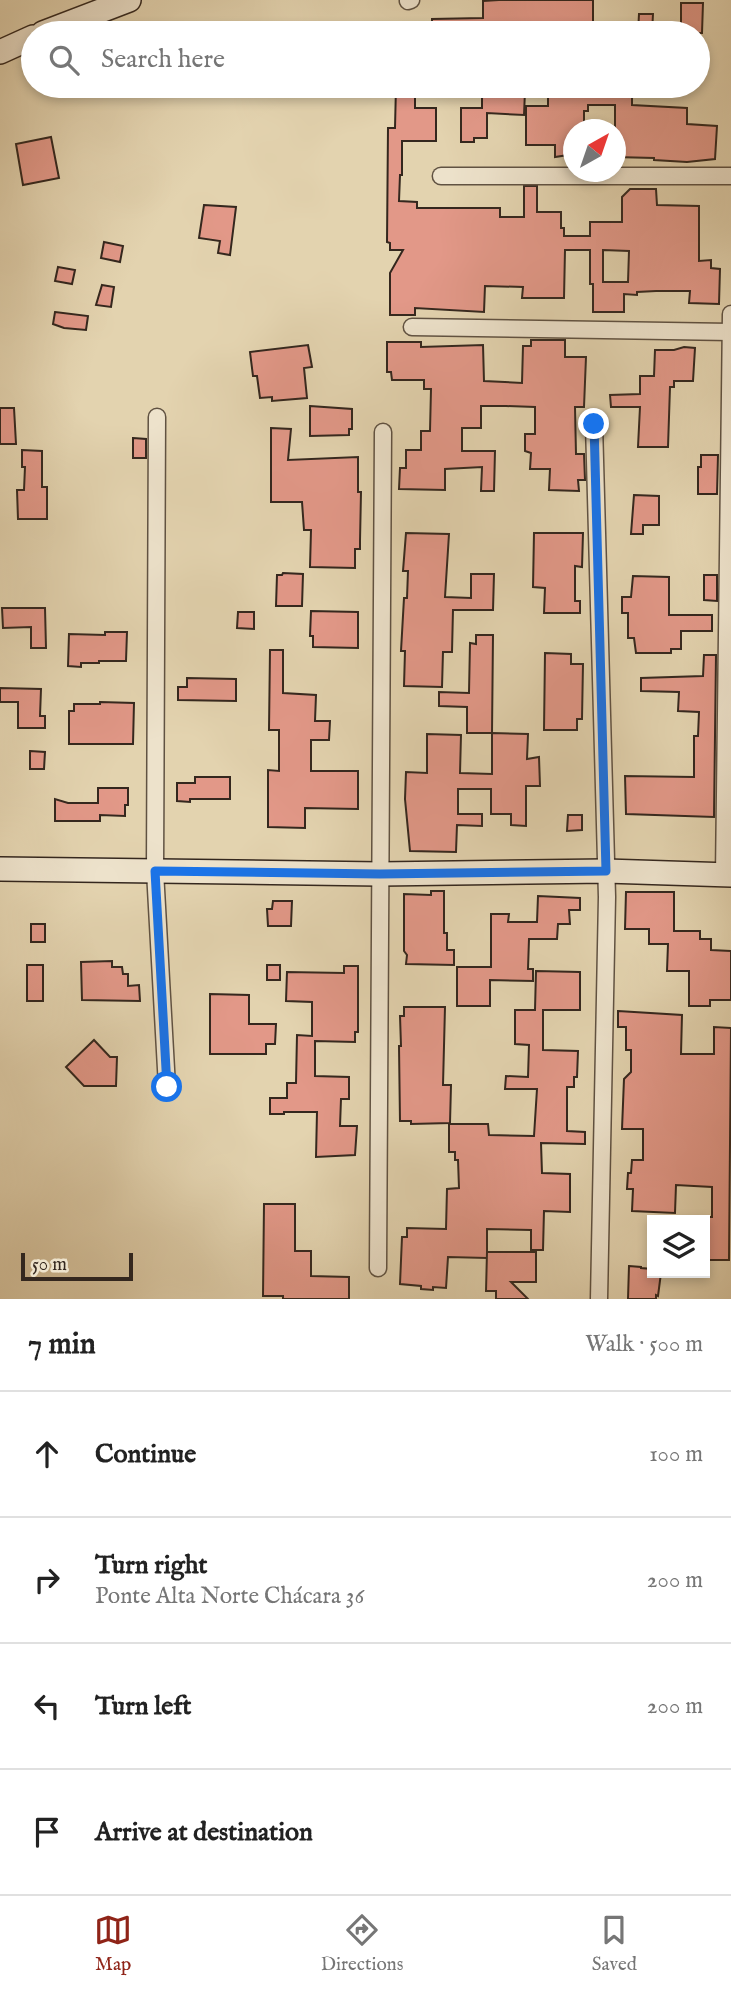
<!DOCTYPE html>
<meta charset="utf-8">
<style>
body{margin:0;font-family:"IM FELL English",serif;background:#f2f2f2;color:#222}
.controls{position:absolute;right:21px;bottom:21px;display:grid;overflow:hidden;border-radius:0px;box-shadow:0 4px 10px #0003}
.controls button{width:63px;height:63px;display:grid;place-items:center;padding:0;border:0;border-bottom:2px solid #e0e0e0;background:#fff;color:#222;font:35px sans-serif}
.compass{position:absolute;left:563px;top:119px;width:63px;height:63px;border-radius:50%;background:#fff;box-shadow:0 4px 10px #0003;rotate:40deg}
.scale{position:absolute;left:21px;bottom:18px;width:112px;box-sizing:border-box;padding-left:7px;border:4px solid #34271e;border-top:0;font-size:19px;line-height:24px;white-space:nowrap;color:#34271e;-webkit-text-stroke:5px #ede2cb;paint-order:stroke}
.stop{position:absolute;width:21px;height:21px;margin:-16px;border:5px solid #1a73e8;border-radius:50%;background:#fff}
.stop.end{background:#1a73e8;border-color:#fff;box-shadow:0 2px 7px #0008}
.list{margin:0;padding:0;list-style:none}
h2{display:flex;justify-content:space-between;align-items:center;height:91px;margin:0;padding:0 28px;font-size:30px}
h2 small{font-size:23px;font-weight:400;color:#767676}
.list li{display:grid;grid-template-columns:46px 1fr auto;gap:21px;align-items:center;box-sizing:border-box;height:126px;padding:0 28px;border-top:2px solid #e0e0e0}
.list b{display:block;font-size:26px;white-space:nowrap}
.list p{margin:0;font-size:23px;white-space:nowrap;color:#767676}
.list em{font-size:23px;font-style:normal;color:#767676}
.icon{flex:none;width:38px;height:38px;fill:none;stroke:currentColor;stroke-width:2;stroke-linecap:round;stroke-linejoin:round}
.map{position:relative;flex:none;width:731px;height:1299px;overflow:hidden}
.search{position:absolute;background:#fff;box-shadow:0 4px 10px #0003;left:21px;right:21px;top:21px;height:77px;display:flex;align-items:center;gap:18px;box-sizing:border-box;padding:0 24px;border-radius:38px;color:#767676;font-size:26px}
.sheet{height:595px;background:#fff}
nav{display:flex;justify-content:space-around;align-items:center;box-sizing:border-box;height:98px;border-top:2px solid #e0e0e0;background:#fff;font-size:19px;color:#767676}
nav a{display:grid;justify-items:center;gap:4px}
nav .on{color:#8f2418}
.map>svg:first-child{display:block}
</style>
<div class="map">
<svg width="731" height="1299" viewBox="0 0 731 1299">
<rect width="100%" height="100%" fill="#e3d3af"/>
<filter id="stains"><feTurbulence type="fractalNoise" baseFrequency=".00286" numOctaves="4"/><feColorMatrix values="0 0 0 0 .2 0 0 0 0 .09 0 0 0 0 .02 0 0 0 .5 -.17"/></filter>
<radialGradient id="worn" r=".72"><stop offset=".6" stop-color="#630" stop-opacity="0"/><stop offset="1" stop-color="#630" stop-opacity=".3"/></radialGradient>
<g fill="#e29888" stroke="#34271e" stroke-width="2" fill-rule="evenodd">
<path d="M 499,0 L 593,0 L 593,33 L 432,33 L 432,19 L 483,18 L 483,1 Z"/>
<path d="M 681,3 L 703,3 L 702,33 L 681,33 Z"/>
<path d="M 639,14 L 653,14 L 652,33 L 638,33 Z"/>
<path d="M 396,86 L 415,86 L 415,108 L 436,108 L 436,141 L 402,141 L 402,175 L 400,175 L 399,201 L 417,202 L 417,208 L 500,208 L 500,217 L 524,217 L 524,186 L 537,186 L 537,212 L 561,212 L 561,228 L 564,228 L 564,236 L 590,236 L 590,222 L 622,222 L 622,197 L 630,189 L 656,189 L 657,205 L 699,206 L 699,261 L 711,260 L 711,268 L 720,269 L 719,304 L 689,303 L 690,291 L 656,291 L 637,292 L 637,295 L 624,294 L 624,312 L 593,312 L 593,284 L 590,284 L 590,250 L 565,250 L 564,298 L 522,298 L 523,287 L 485,286 L 484,312 L 415,308 L 415,315 L 390,315 L 390,273 L 403,250 L 390,250 L 390,243 L 387,242 L 388,128 L 395,128 ZM 603,250 L 629,251 L 628,282 L 603,282 Z"/>
<path d="M 548,86 L 632,86 L 632,105 L 687,108 L 687,124 L 717,126 L 715,159 L 687,162 L 654,160 L 654,158 L 615,157 L 615,105 L 588,105 L 588,111 L 584,111 L 584,130 L 573,130 L 573,153 L 568,155 L 555,157 L 555,145 L 526,145 L 526,106 L 548,106 Z"/>
<path d="M 482,91 L 525,91 L 524,115 L 487,113 L 487,138 L 474,138 L 474,142 L 461,142 L 461,108 L 482,108 Z"/>
<path d="M 51,137 L 59,178 L 23,185 L 16,144 Z"/>
<path d="M 204,205 L 236,207 L 230,255 L 218,253 L 220,241 L 199,238 Z"/>
<path d="M 104,242 L 123,246 L 120,262 L 101,258 Z"/>
<path d="M 58,267 L 75,270 L 72,284 L 55,281 Z"/>
<path d="M 102,285 L 114,287 L 111,307 L 96,305 Z"/>
<path d="M 55,312 L 88,316 L 86,330 L 64,328 L 53,324 Z"/>
<path d="M 531,340 L 565,340 L 565,357 L 586,357 L 584,407 L 575,407 L 576,454 L 584,454 L 585,480 L 578,480 L 579,491 L 549,490 L 550,469 L 530,469 L 531,453 L 525,451 L 525,434 L 535,434 L 535,407 L 506,406 L 481,406 L 481,428 L 462,428 L 462,451 L 495,451 L 494,491 L 481,491 L 482,467 L 445,469 L 445,490 L 399,489 L 400,468 L 406,468 L 406,450 L 421,450 L 421,431 L 430,431 L 431,389 L 424,389 L 424,380 L 392,380 L 391,372 L 387,372 L 387,342 L 421,342 L 421,347 L 483,345 L 484,381 L 522,383 L 523,346 L 531,346 Z"/>
<path d="M 308,345 L 312,367 L 304,368 L 307,398 L 272,401 L 272,397 L 260,398 L 257,376 L 253,376 L 250,352 Z"/>
<path d="M 684,347 L 695,348 L 693,381 L 674,381 L 674,387 L 670,387 L 668,447 L 638,447 L 640,407 L 611,407 L 610,395 L 640,394 L 640,376 L 654,376 L 655,350 L 674,350 Z"/>
<path d="M 310,406 L 352,409 L 352,429 L 349,429 L 349,435 L 310,436 Z"/>
<path d="M 0,408 L 14,408 L 16,444 L 0,444 Z"/>
<path d="M 271,428 L 291,429 L 288,460 L 358,457 L 358,492 L 361,492 L 360,541 L 360,549 L 355,549 L 355,568 L 310,567 L 311,530 L 304,530 L 302,502 L 271,502 Z"/>
<path d="M 133,438 L 146,439 L 146,458 L 133,458 Z"/>
<path d="M 22,450 L 42,451 L 42,487 L 47,487 L 47,519 L 18,519 L 17,490 L 24,490 L 25,467 L 22,467 Z"/>
<path d="M 701,455 L 718,455 L 717,494 L 698,494 L 698,467 L 701,467 Z"/>
<path d="M 634,495 L 659,496 L 659,525 L 643,525 L 643,534 L 631,534 Z"/>
<path d="M 406,533 L 449,534 L 445,597 L 471,598 L 471,574 L 494,574 L 493,610 L 453,610 L 452,652 L 443,652 L 442,687 L 404,686 L 405,651 L 401,651 L 404,598 L 407,598 L 408,571 L 403,571 Z"/>
<path d="M 534,533 L 583,533 L 582,567 L 575,566 L 575,601 L 580,601 L 580,613 L 544,613 L 545,588 L 533,587 Z"/>
<path d="M 283,573 L 303,574 L 302,606 L 276,606 L 277,575 L 282,575 Z"/>
<path d="M 704,575 L 717,575 L 717,601 L 704,600 Z"/>
<path d="M 633,576 L 669,577 L 669,615 L 712,615 L 712,631 L 681,631 L 681,649 L 671,649 L 671,653 L 636,653 L 634,638 L 628,638 L 628,613 L 622,613 L 622,597 L 631,597 Z"/>
<path d="M 2,608 L 45,608 L 46,648 L 31,648 L 31,627 L 3,628 Z"/>
<path d="M 311,611 L 358,612 L 358,648 L 313,647 L 313,636 L 310,636 Z"/>
<path d="M 238,612 L 254,612 L 254,629 L 237,628 Z"/>
<path d="M 105,632 L 127,632 L 126,661 L 99,661 L 99,663 L 81,663 L 81,667 L 68,666 L 69,634 L 105,635 Z"/>
<path d="M 476,635 L 493,635 L 492,733 L 467,733 L 467,707 L 439,706 L 439,692 L 469,693 L 470,643 L 476,644 Z"/>
<path d="M 270,650 L 283,650 L 283,693 L 316,695 L 315,721 L 330,721 L 329,740 L 311,740 L 311,771 L 358,771 L 358,809 L 305,808 L 305,828 L 268,827 L 268,770 L 279,771 L 279,730 L 269,730 Z"/>
<path d="M 545,653 L 571,654 L 571,664 L 583,664 L 582,719 L 577,719 L 577,730 L 544,730 Z"/>
<path d="M 704,655 L 716,655 L 714,817 L 626,814 L 625,776 L 694,777 L 694,736 L 698,736 L 699,712 L 678,711 L 679,692 L 641,691 L 641,678 L 703,676 Z"/>
<path d="M 187,678 L 236,679 L 236,701 L 178,700 L 178,687 L 187,687 Z"/>
<path d="M 0,688 L 41,689 L 40,716 L 45,716 L 45,728 L 18,728 L 18,702 L 0,702 Z"/>
<path d="M 100,702 L 134,703 L 133,744 L 69,744 L 69,711 L 74,711 L 74,704 L 100,704 Z"/>
<path d="M 492,733 L 528,734 L 527,759 L 539,757 L 540,786 L 526,786 L 526,826 L 511,825 L 511,814 L 491,814 L 491,789 L 458,789 L 458,814 L 482,814 L 482,826 L 457,825 L 456,852 L 410,851 L 405,799 L 406,772 L 427,773 L 427,734 L 461,735 L 460,773 L 492,774 Z"/>
<path d="M 30,751 L 45,752 L 44,769 L 30,769 Z"/>
<path d="M 195,777 L 230,777 L 230,799 L 190,799 L 190,802 L 177,801 L 177,783 L 195,783 Z"/>
<path d="M 98,788 L 128,788 L 128,805 L 125,805 L 125,816 L 100,815 L 100,821 L 55,821 L 55,799 L 68,803 L 98,803 Z"/>
<path d="M 568,815 L 582,815 L 582,830 L 567,831 Z"/>
<path d="M 431,891 L 444,891 L 444,933 L 447,933 L 447,950 L 454,950 L 454,965 L 406,964 L 407,955 L 404,951 L 404,894 L 431,895 Z"/>
<path d="M 626,892 L 674,892 L 674,931 L 700,931 L 700,939 L 711,939 L 711,950 L 731,951 L 731,1000 L 710,1000 L 710,1006 L 689,1006 L 689,971 L 667,971 L 668,944 L 649,944 L 649,929 L 625,929 Z"/>
<path d="M 538,896 L 580,898 L 580,910 L 569,910 L 570,924 L 558,924 L 557,939 L 529,939 L 528,969 L 533,969 L 533,981 L 490,980 L 490,1006 L 457,1006 L 457,967 L 491,967 L 491,914 L 509,914 L 508,922 L 537,922 Z"/>
<path d="M 273,901 L 292,901 L 291,926 L 268,926 L 267,909 L 272,909 Z"/>
<rect x="31" y="924" width="14" height="18"/>
<path d="M 112,961 L 112,967 L 122,967 L 123,974 L 128,974 L 128,986 L 139,985 L 140,1001 L 82,1000 L 81,962 Z"/>
<rect x="27" y="965" width="16" height="36"/>
<rect x="267" y="965" width="13" height="15"/>
<path d="M 344,966 L 358,966 L 358,1032 L 355,1032 L 355,1042 L 315,1041 L 315,1076 L 349,1077 L 349,1099 L 341,1099 L 340,1126 L 357,1126 L 355,1155 L 316,1157 L 317,1112 L 284,1112 L 284,1114 L 270,1114 L 270,1098 L 287,1098 L 287,1083 L 296,1083 L 297,1035 L 312,1036 L 312,1002 L 286,1001 L 287,972 L 344,973 Z"/>
<path d="M 536,971 L 580,972 L 580,1010 L 543,1010 L 543,1050 L 578,1051 L 577,1077 L 574,1077 L 574,1087 L 567,1087 L 567,1131 L 585,1132 L 585,1144 L 541,1143 L 542,1173 L 570,1174 L 570,1212 L 544,1211 L 543,1250 L 531,1250 L 531,1230 L 487,1229 L 487,1258 L 448,1257 L 446,1288 L 433,1287 L 433,1290 L 421,1289 L 421,1286 L 400,1284 L 402,1237 L 407,1237 L 407,1228 L 446,1229 L 447,1189 L 459,1188 L 458,1160 L 455,1160 L 455,1152 L 449,1152 L 449,1124 L 488,1124 L 489,1135 L 534,1136 L 537,1089 L 505,1089 L 506,1076 L 528,1077 L 529,1045 L 515,1044 L 515,1010 L 535,1010 Z"/>
<path d="M 210,994 L 249,995 L 249,1024 L 276,1024 L 275,1044 L 266,1044 L 266,1054 L 210,1054 Z"/>
<path d="M 404,1007 L 445,1007 L 443,1085 L 451,1085 L 450,1123 L 411,1124 L 411,1121 L 400,1121 L 399,1046 L 401,1046 L 400,1016 L 404,1016 Z"/>
<path d="M 618,1011 L 682,1015 L 681,1054 L 714,1054 L 714,1027 L 731,1028 L 729,1260 L 705,1260 L 705,1217 L 712,1217 L 712,1187 L 676,1185 L 675,1213 L 632,1211 L 633,1189 L 627,1189 L 628,1173 L 631,1173 L 632,1160 L 643,1160 L 643,1129 L 622,1129 L 624,1079 L 631,1072 L 631,1050 L 626,1050 L 626,1027 L 618,1027 Z"/>
<path d="M 94,1040 L 110,1057 L 117,1057 L 116,1086 L 84,1086 L 66,1067 Z"/>
<path d="M 264,1204 L 295,1204 L 295,1251 L 311,1251 L 311,1276 L 349,1277 L 349,1299 L 283,1299 L 283,1296 L 263,1296 Z"/>
<path d="M 487,1252 L 536,1252 L 536,1282 L 511,1282 L 528,1299 L 496,1299 L 496,1291 L 486,1291 Z"/>
<path d="M 629,1266 L 641,1267 L 641,1268 L 652,1269 L 652,1273 L 661,1273 L 658,1296 L 656,1295 L 656,1299 L 628,1299 Z"/>
</g>
<g fill="none" stroke-linecap="round" stroke-linejoin="round">
<defs>
<g id="street">
<path d="M 408,1 L 411,0"/>
<path d="M 441,176 L 731,176"/>
<path d="M 412,327 L 731,332"/>
<path d="M 157,417 L 155,871 L 167,1087"/>
<path d="M 594,424 L 607,897 L 599,1299"/>
<path d="M 724,875 L 731,314"/>
<path d="M 378,1268 L 383,432"/>
</g>
<g id="secondary">
<path d="M 43,33 L 129,0"/>
<path d="M 0,52 L 33,37"/>
<path d="M 0,869 L 380,874 L 606,871 L 731,875"/>
</g>
</defs>
<use href="#street" stroke="#605242" stroke-width="19"/>
<use href="#secondary" stroke="#34271e" stroke-width="26"/>
<use href="#street" stroke="#ede2cb" stroke-width="16"/>
<use href="#secondary" stroke="#ede2cb" stroke-width="23"/>
</g>
<g fill="none" stroke-linecap="round" stroke-linejoin="round">
<path stroke="#1a73e8" stroke-width="9" d="M 167,1087 L 155,871 L 380,874 L 606,871 L 594,424"/>
</g>
<rect width="100%" height="100%" filter="url(#stains)"/>
<rect width="100%" height="100%" fill="url(#worn)"/>
</svg>
<div class="controls">
<button><svg class="icon" aria-label="layers" viewBox="0 0 24 24"><path d="M12 4l9 5-9 5-9-5zM3 14l9 5 9-5"/></svg></button>
</div>
<svg class="compass" viewBox="-18 -18 36 36"><path d="M0-13l5 13h-10z" fill="#e53935"/><path d="M0 13l5-13h-10z" fill="#767676"/></svg>
<div class="scale">50 m</div>
<div class="stop" style="left:167px;top:1087px"></div>
<div class="stop end" style="left:594px;top:424px"></div>
<div class="search"><svg class="icon" aria-label="search" viewBox="0 0 24 24"><circle cx="10" cy="10" r="6"/><path d="M15 15l6 6"/></svg>Search here</div>
</div>
<section class="sheet">
<h2>7 min<small>Walk · 500 m</small></h2>
<ul class="list">
<li><svg class="icon" aria-label="ahead" viewBox="0 0 24 24"><path d="M12 20V5M6 11l6-6 6 6"/></svg><div><b>Continue</b></div><em>100 m</em></li>
<li><svg class="icon" aria-label="right" viewBox="0 0 24 24"><path d="M7 20v-9h11M14 6l5 5-5 5"/></svg><div><b>Turn right</b><p>Ponte Alta Norte Chácara 36</p></div><em>200 m</em></li>
<li><svg class="icon" aria-label="left" viewBox="0 0 24 24"><path d="M17 20v-9H6M10 6l-5 5 5 5"/></svg><div><b>Turn left</b></div><em>200 m</em></li>
<li><svg class="icon" aria-label="arrive" viewBox="0 0 24 24"><path d="M6 21V4h12l-3 4 3 4H6"/></svg><div><b>Arrive at destination</b></div></li>
</ul>
</section>
<nav>
<a class="on"><svg class="icon" aria-label="map" viewBox="0 0 24 24"><path d="M3 6l6-2 6 2 6-2v14l-6 2-6-2-6 2zM9 4v14M15 6v14"/></svg>Map</a>
<a><svg class="icon" aria-label="directions" viewBox="0 0 24 24"><path d="M12 3l9 9-9 9-9-9zM9 14v-3h6M13 9l2 2-2 2"/></svg>Directions</a>
<a><svg class="icon" aria-label="saved" viewBox="0 0 24 24"><path d="M7 4h10v16l-5-4-5 4z"/></svg>Saved</a>
</nav>
